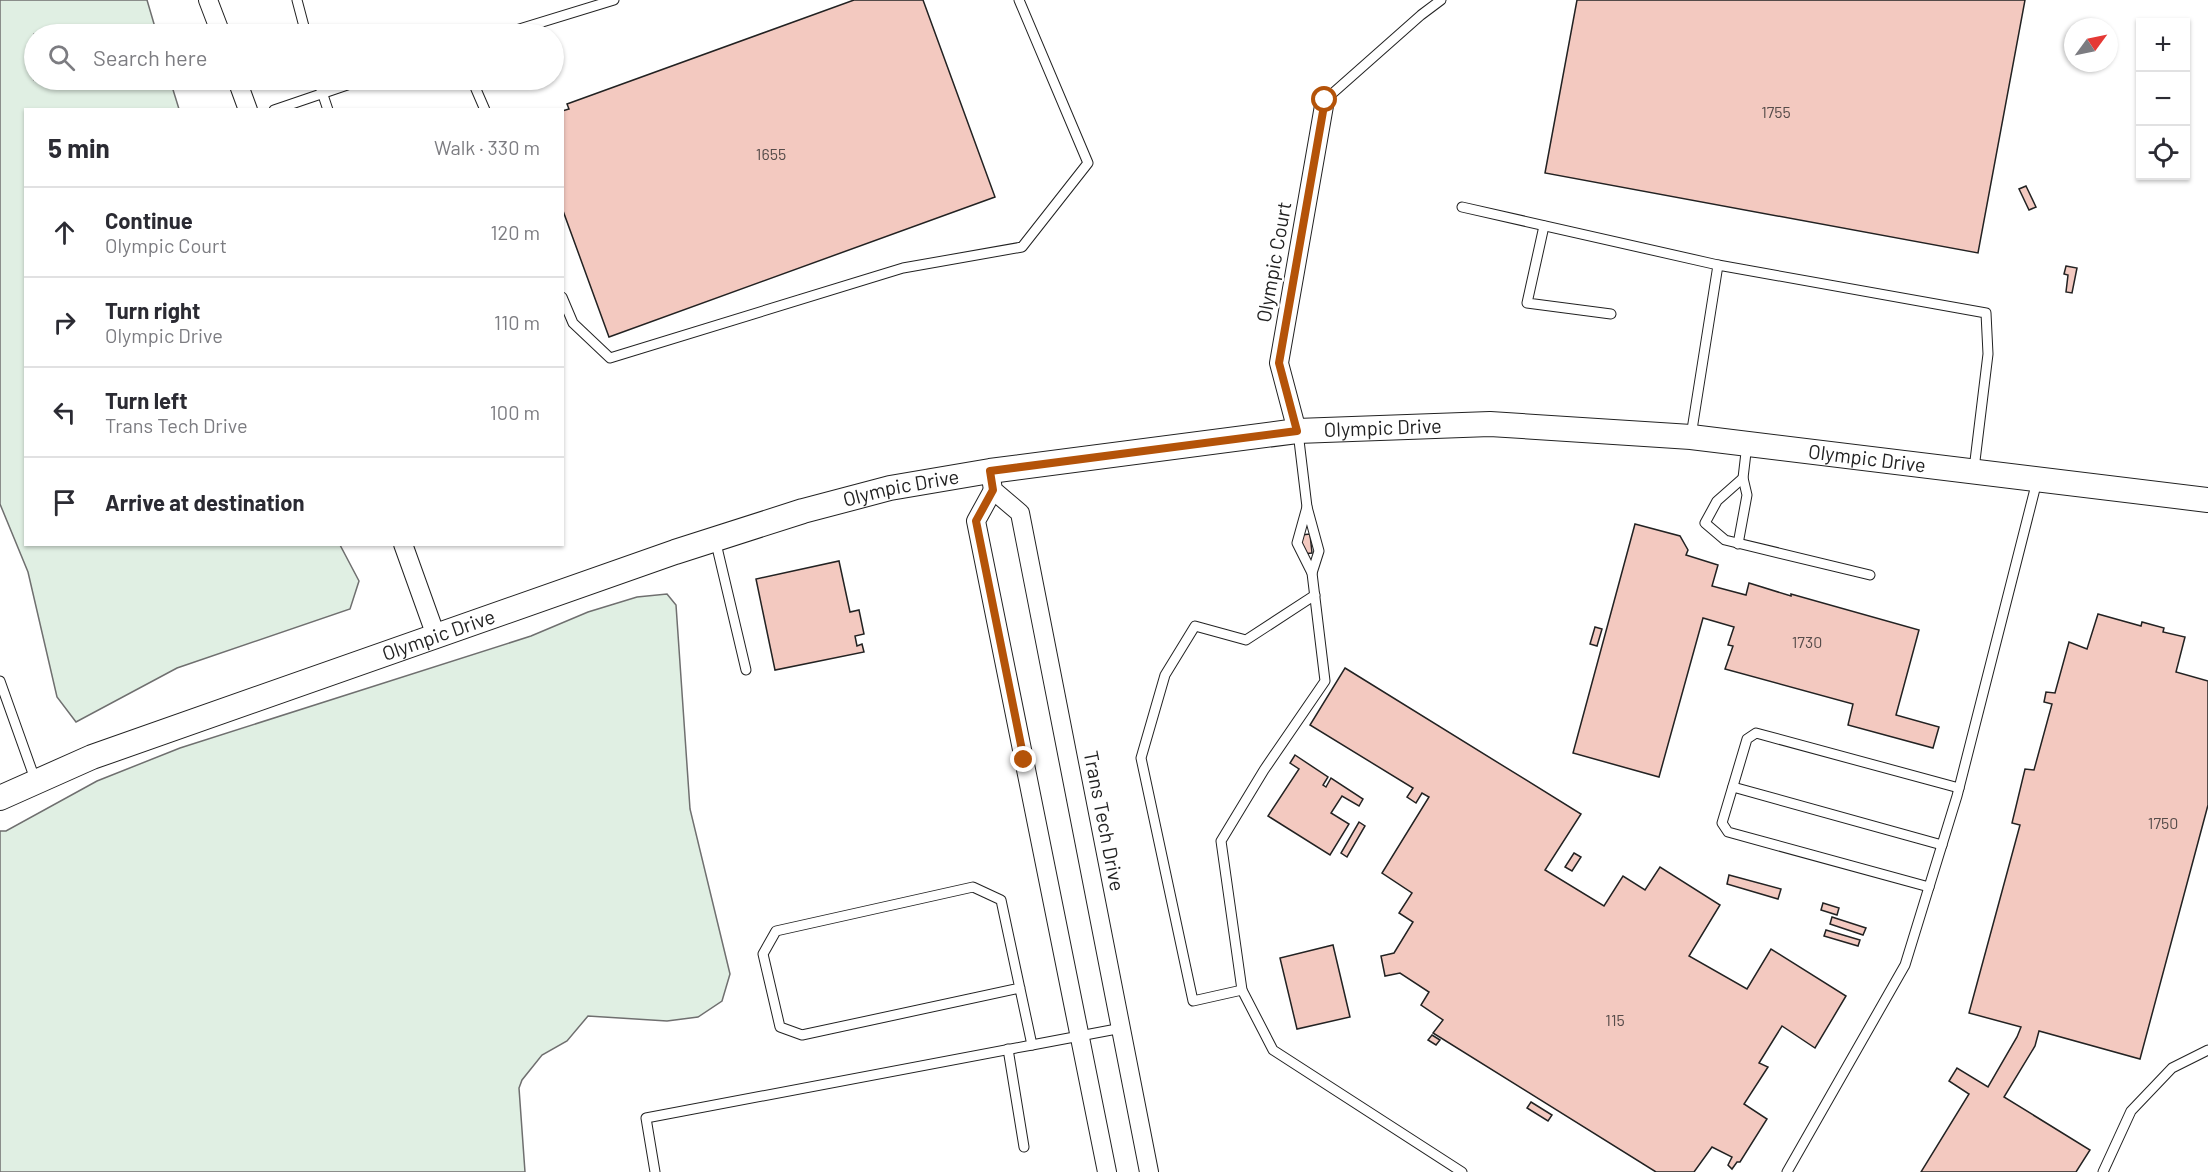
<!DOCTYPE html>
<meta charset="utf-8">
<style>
body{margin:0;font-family:Barlow,sans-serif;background:#f2f2f3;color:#2b2b33}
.controls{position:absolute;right:18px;top:18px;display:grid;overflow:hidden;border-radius:0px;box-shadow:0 2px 4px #0004}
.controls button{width:54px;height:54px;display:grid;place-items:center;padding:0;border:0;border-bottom:2px solid #e1e1e2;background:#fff;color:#2b2b33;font:30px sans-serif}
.compass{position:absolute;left:2064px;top:18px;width:54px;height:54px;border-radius:50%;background:#fff;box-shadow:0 2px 4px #0004;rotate:57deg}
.stop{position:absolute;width:18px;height:18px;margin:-14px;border:4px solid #b45309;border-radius:50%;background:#fff}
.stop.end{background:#b45309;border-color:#fff;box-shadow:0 2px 6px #0008}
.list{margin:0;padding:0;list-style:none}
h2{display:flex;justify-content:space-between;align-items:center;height:78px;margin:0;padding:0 24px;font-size:26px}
h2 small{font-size:20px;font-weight:400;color:#7c7c81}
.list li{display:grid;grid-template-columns:39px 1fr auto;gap:18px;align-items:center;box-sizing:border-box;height:90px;padding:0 24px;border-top:2px solid #e1e1e2}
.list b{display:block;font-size:22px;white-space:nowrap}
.list p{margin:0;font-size:20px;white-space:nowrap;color:#7c7c81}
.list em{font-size:20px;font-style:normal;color:#7c7c81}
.icon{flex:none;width:33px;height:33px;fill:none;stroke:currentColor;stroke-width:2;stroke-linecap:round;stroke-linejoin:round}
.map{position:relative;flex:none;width:2208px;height:1172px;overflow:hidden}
.search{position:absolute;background:#fff;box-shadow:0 2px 4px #0004;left:24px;top:24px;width:540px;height:66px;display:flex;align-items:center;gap:15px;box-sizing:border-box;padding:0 21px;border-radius:33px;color:#7c7c81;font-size:22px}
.panel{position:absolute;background:#fff;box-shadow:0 2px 4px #0004;left:24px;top:108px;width:540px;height:438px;border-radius:0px}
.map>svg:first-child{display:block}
</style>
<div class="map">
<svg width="2208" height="1172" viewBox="0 0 2208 1172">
<rect width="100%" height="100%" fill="#fff"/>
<g fill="#e0efe3" stroke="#6f6f6f" stroke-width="1.5">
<path d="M 0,0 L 147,0 L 157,34 L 34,34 L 34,80 L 170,80 L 179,109 L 26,110 L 26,544 L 340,545 L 359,581 L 350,609 L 177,668 L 76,722 L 57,697 L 28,572 L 0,504 Z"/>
<path d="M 667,594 L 676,605 L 690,809 L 730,974 L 722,1001 L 698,1017 L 667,1021 L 588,1016 L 567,1041 L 542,1055 L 522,1080 L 519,1088 L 525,1172 L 0,1172 L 0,831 L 6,831 L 97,781 L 180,748 L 531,636 L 588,612 L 637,597 Z"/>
</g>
<g fill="#f3c9c0" stroke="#222" stroke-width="1.5">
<path d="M 854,0 L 923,0 L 995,197 L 609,337 L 562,208 L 562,111 L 569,109 L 567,104 Z"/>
<path d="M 1577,0 L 2025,0 L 1978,253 L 1545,173 Z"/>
<path d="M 2026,186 L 2036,207 L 2029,210 L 2019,189 Z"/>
<path d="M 2066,266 L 2077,268 L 2072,293 L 2066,292 L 2068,275 L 2064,274 Z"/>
<path d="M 1635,524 L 1680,536 L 1688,550 L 1686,555 L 1718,565 L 1712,586 L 1746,595 L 1749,583 L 1791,596 L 1791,594 L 1919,630 L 1896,715 L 1939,727 L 1933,748 L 1848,725 L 1853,704 L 1725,669 L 1733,646 L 1728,645 L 1734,627 L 1703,618 L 1659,777 L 1573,753 Z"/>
<path d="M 1310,534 L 1312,553 L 1303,554 L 1301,535 Z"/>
<path d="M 839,561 L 850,612 L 859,610 L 864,634 L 855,636 L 857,646 L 862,644 L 864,652 L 775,670 L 756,579 Z"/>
<path d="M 2098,614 L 2141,626 L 2142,622 L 2164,628 L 2163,632 L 2185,637 L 2176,672 L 2208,681 L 2208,805 L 2140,1059 L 2039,1031 L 2035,1046 L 2004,1097 L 2090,1150 L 2076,1172 L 1921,1172 L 1969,1094 L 1949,1081 L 1957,1068 L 1988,1087 L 2017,1037 L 2021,1027 L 1969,1013 L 2020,825 L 2012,823 L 2025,769 L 2034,770 L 2052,704 L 2044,702 L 2046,692 L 2055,693 L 2069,642 L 2087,649 Z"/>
<path d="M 1595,627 L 1602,629 L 1597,646 L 1590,644 Z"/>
<path d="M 1345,668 L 1581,814 L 1545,870 L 1604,906 L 1623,876 L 1645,890 L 1660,867 L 1720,905 L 1689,956 L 1747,989 L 1771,949 L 1846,996 L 1815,1048 L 1782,1026 L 1759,1063 L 1768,1067 L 1744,1104 L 1767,1119 L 1740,1162 L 1737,1162 L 1732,1169 L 1728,1165 L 1732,1157 L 1712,1147 L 1694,1172 L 1656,1172 L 1433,1033 L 1443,1020 L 1421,1005 L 1429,992 L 1400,973 L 1385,976 L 1381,956 L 1394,953 L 1413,922 L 1399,913 L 1412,893 L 1382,873 L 1429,797 L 1422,793 L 1416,803 L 1407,797 L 1413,788 L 1310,725 Z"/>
<path d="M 1295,755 L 1328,777 L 1323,785 L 1326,787 L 1331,778 L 1363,799 L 1359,806 L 1342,796 L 1331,813 L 1349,824 L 1330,855 L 1268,816 L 1299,769 L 1290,763 Z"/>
<path d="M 1359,822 L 1365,826 L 1347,857 L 1341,853 Z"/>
<path d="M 1574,853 L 1581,857 L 1572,871 L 1565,867 Z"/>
<path d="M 1729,875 L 1781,889 L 1778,899 L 1727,884 Z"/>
<path d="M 1823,903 L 1839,908 L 1837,915 L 1821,910 Z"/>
<path d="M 1832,917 L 1866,928 L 1863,935 L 1830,924 Z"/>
<path d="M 1826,930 L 1860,940 L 1858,946 L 1824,936 Z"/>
<path d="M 1333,945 L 1350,1017 L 1297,1029 L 1280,958 Z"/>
<path d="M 1432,1035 L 1440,1040 L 1436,1045 L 1428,1040 Z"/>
<path d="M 1531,1102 L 1552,1115 L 1548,1121 L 1527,1108 Z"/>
</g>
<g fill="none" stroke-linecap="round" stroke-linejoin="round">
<defs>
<g id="lane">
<path d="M 297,0 L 306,34"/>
<path d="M 503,34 L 614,0"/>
<path d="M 318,80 L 328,110"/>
<path d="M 472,80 L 485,110"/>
<path d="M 1325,100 L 1421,15 L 1441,0"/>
<path d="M 274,110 L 362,80"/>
<path d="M 1462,207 L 1718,265"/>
<path d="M 1544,226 L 1527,303 L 1611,314"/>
<path d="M 562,297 L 573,323 L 610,358 L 903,268 L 1022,247 L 1088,163 L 1019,0"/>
<path d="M 1298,432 L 1307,507 L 1319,551 L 1312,573"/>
<path d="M 1691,436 L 1718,265 L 1986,313 L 1988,354 L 1974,469"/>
<path d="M 1743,478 L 1717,501 L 1705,523 L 1725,540 L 1870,575"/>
<path d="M 1307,507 L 1297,543 L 1312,573 L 1325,681 L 1264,770 L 1221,841 L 1242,990 L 1273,1050 L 1462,1172"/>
<path d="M 715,539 L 746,670"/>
<path d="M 1738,544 L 1747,495 L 1743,478 L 1747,444"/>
<path d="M 0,681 L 36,782"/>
<path d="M 1733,787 L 1942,845"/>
<path d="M 1929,887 L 1728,832 L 1722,823 L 1747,739 L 1756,733 L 1959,788"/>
<path d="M 1020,988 L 802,1035 L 780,1027 L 763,954 L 776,931 L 973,887 L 1001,900 L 1032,1045 L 1122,1028"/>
<path d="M 1242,990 L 1193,1001 L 1141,758 L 1165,675 L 1195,626 L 1246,640 L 1315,595"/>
<path d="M 1008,1049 L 1024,1147"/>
<path d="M 655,1172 L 646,1118 L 1032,1045"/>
<path d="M 1787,1172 L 1905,965 L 1957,796 L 2037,481"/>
<path d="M 2103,1172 L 2131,1111 L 2172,1068 L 2208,1050"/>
</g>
<g id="street">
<path d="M 208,0 L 221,34"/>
<path d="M 237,80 L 248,110"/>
<path d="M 1297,431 L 1279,363 L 1325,100"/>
<path d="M 990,471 L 993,490 L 1020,513 L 1149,1172"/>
<path d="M 993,490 L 976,521 L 1107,1172"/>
<path d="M 403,544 L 436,636"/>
</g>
<g id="secondary">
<path id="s1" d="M 0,798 L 92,757 L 675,552 L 803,511 L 890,488 L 990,471 L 1297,431 L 1490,424 L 1691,437 L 2208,500"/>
</g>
</defs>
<use href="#lane" stroke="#222" stroke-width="11"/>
<use href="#street" stroke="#222" stroke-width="20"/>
<use href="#secondary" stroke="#222" stroke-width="26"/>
<use href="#lane" stroke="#fff" stroke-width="9"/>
<use href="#street" stroke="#fff" stroke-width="18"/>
<use href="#secondary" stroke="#fff" stroke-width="24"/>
</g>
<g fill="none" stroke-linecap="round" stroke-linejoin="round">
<path stroke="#b45309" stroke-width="8" d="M 1024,760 L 976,521 L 993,490 L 990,471 L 1297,431 L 1279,363 L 1325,100"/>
</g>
<g text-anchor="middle" stroke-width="4.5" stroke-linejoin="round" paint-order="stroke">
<g font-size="16" fill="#564c4a">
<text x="1776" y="118">1755</text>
<text x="771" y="160">1655</text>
<text x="1807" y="648">1730</text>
<text x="2163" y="829">1750</text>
<text x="1615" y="1026">115</text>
</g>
<g font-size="20" fill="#222" stroke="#fff">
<text transform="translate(1274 262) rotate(-80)" y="7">Olympic Court</text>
<text dy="7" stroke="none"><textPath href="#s1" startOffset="1440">Olympic Drive</textPath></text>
<text dy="7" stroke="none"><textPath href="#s1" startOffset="1926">Olympic Drive</textPath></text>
<text dy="7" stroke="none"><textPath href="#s1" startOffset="954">Olympic Drive</textPath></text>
<text dy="7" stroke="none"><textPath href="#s1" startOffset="468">Olympic Drive</textPath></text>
<text transform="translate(1104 821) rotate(79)" y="7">Trans Tech Drive</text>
</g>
</g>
</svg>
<div class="controls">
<button>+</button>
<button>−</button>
<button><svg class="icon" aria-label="locate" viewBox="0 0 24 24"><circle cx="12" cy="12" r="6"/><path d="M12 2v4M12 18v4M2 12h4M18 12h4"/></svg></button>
</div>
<svg class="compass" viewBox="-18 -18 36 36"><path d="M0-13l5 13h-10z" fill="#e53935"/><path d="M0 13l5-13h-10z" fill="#7c7c81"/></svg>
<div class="stop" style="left:1325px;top:100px"></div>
<div class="stop end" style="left:1024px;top:760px"></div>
<div class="search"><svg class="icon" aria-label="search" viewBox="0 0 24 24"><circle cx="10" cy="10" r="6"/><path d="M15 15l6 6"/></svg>Search here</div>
<section class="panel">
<h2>5 min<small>Walk · 330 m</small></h2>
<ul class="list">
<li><svg class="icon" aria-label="ahead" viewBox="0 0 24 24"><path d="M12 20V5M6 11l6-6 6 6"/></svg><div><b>Continue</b><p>Olympic Court</p></div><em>120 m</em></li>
<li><svg class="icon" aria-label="right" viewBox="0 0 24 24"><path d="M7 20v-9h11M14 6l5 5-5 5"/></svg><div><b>Turn right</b><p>Olympic Drive</p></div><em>110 m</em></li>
<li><svg class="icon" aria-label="left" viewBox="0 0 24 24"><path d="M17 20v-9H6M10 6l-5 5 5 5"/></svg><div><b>Turn left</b><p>Trans Tech Drive</p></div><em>100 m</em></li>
<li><svg class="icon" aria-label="arrive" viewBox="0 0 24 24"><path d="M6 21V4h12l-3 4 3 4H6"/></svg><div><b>Arrive at destination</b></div></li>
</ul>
</section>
</div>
